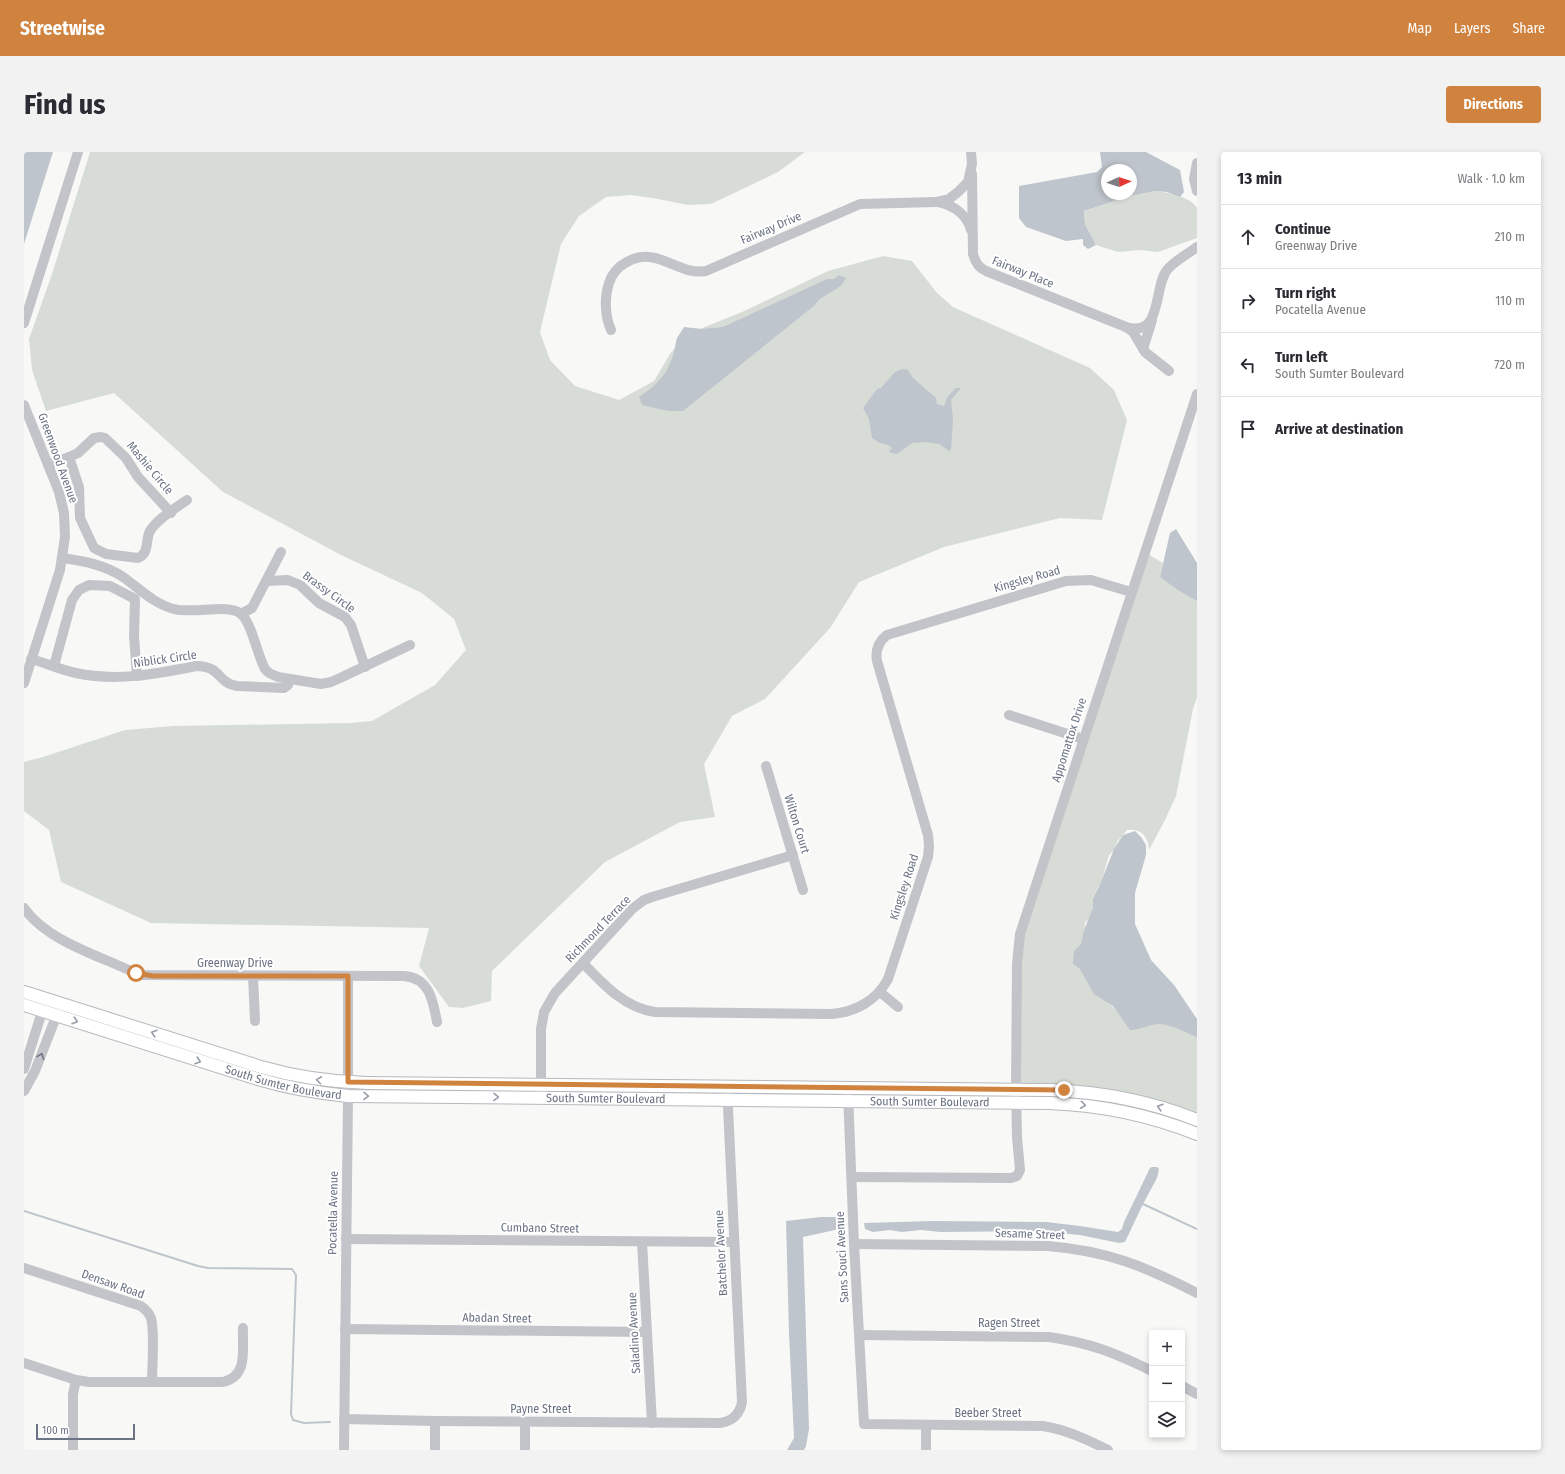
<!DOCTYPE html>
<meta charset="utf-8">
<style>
body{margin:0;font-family:"Fira Sans Condensed",sans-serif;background:#f2f2f3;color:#2b2b33}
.controls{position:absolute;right:12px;bottom:12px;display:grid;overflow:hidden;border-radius:4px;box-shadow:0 2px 6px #0003}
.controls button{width:36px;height:36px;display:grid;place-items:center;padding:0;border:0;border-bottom:1px solid #e1e1e2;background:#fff;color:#2b2b33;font:20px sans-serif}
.compass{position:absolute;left:1077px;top:12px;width:36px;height:36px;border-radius:50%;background:#fff;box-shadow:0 2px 6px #0003;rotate:87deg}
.scale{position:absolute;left:12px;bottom:10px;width:99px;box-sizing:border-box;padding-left:4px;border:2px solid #6b7384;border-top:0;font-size:11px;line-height:14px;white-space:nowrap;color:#6b7384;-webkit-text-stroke:3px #fff;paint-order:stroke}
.stop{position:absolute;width:12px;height:12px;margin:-9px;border:3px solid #d0823f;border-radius:50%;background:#fff}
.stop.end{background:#d0823f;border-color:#fff;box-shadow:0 1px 4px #0008}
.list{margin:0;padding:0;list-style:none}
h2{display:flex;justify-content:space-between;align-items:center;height:52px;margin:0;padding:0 16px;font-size:17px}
h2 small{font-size:13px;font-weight:400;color:#7c7c81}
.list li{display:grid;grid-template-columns:26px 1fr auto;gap:12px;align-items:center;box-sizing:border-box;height:64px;padding:0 16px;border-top:1px solid #e1e1e2}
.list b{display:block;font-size:15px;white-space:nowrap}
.list p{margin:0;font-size:13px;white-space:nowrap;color:#7c7c81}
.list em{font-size:13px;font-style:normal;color:#7c7c81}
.icon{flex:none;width:22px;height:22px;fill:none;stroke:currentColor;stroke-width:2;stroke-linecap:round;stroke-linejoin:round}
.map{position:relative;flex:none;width:1173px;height:1298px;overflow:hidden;border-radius:4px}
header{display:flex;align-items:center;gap:24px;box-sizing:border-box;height:56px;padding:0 20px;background:#d0823f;color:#fff}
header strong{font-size:19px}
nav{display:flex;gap:22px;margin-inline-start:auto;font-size:14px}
.intro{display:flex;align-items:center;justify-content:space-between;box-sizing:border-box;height:96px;padding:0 24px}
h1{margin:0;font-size:28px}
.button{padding:10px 18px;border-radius:4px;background:#d0823f;color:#fff;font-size:14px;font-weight:700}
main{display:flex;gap:24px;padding:0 24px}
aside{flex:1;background:#fff;border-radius:4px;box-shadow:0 2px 6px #0003}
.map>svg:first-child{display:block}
</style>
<header>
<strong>Streetwise</strong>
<nav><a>Map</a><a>Layers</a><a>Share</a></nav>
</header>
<div class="intro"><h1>Find us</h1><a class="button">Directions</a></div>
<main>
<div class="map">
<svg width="1173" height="1298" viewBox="0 0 1173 1298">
<rect width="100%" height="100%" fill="#f8f8f6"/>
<g fill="#d7ddd6">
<path d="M 66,0 L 781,0 L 754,20 L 687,52 L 664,53 L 634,47 L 607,43 L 582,45 L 555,64 L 537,92 L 516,180 L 526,208 L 551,234 L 595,248 L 630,229 L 646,202 L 661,183 L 718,160 L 804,119 L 859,104 L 888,109 L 913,141 L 929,155 L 1066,216 L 1090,238 L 1103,268 L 1078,368 L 1036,366 L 920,395 L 835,430 L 806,476 L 741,547 L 708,564 L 680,612 L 691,665 L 656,670 L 581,710 L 468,819 L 467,849 L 439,856 L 425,855 L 395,814 L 405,776 L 127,771 L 37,730 L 25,678 L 0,659 L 0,610 L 19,605 L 101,578 L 149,574 L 327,571 L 348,569 L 411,533 L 442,498 L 430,467 L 398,441 L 317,403 L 199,340 L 90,241 L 22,259 L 8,218 L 5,187 L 28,122 Z"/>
<path d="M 1131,39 C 1142,40 1168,45 1173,56 L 1173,86 L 1134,100 L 1116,98 L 1094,100 L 1072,93 L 1061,72 L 1060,59 L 1102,45 Z"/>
<path d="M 1124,402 L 1139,411 L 1136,425 L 1173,445 L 1173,545 L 1169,557 L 1152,644 L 1141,668 L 1125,698 C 1124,684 1117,676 1103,678 L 1093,690 L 1091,697 L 1085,703 L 1077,731 L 1069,745 L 1071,763 L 1061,770 L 1060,789 L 1086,852 L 1105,872 L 1125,869 L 1173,879 L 1173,964 L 996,934 L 997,812 L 999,782 Z"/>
</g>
<g fill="#bfc5cc" fill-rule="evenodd">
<path d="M 0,0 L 29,0 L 0,92 Z"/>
<path d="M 1076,0 L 1122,0 L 1156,18 L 1160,40 L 1156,45 L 1143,40 L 1131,39 L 1102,45 L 1060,59 L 1061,72 L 1072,93 L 1064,97 L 1059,93 L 1059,87 L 1042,89 L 1002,75 L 995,66 L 995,34 L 1073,20 L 1078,15 ZM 1083,18 L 1107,18 L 1107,42 L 1083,42 Z"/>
<path d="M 815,123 L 822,126 C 815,141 799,140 791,153 L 659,259 L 644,259 L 618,253 L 615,245 L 630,234 L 642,220 L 649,204 L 653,186 L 660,175 L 678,177 L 699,175 L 788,134 L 803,127 L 810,127 Z"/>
<path d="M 880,217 L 884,218 L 889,226 L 912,246 L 913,252 L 920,254 L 924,244 L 932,236 L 937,236 L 927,248 L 929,267 L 927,298 L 925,299 L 915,292 L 901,290 L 888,291 L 873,302 L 867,301 L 865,299 L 868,296 L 864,293 L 856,291 L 848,286 L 845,267 L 839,256 L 853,237 L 857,236 L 869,222 L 875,218 Z"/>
<path d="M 1152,377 L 1173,411 L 1173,449 L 1154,438 L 1136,425 L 1146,381 Z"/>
<path d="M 1111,679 L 1117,685 L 1122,693 L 1122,703 L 1111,741 L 1111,772 L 1127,808 L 1150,833 L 1173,867 L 1173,885 C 1163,881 1144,871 1134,872 C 1125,873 1116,878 1106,878 L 1089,854 L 1070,842 L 1056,817 L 1049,812 L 1050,799 L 1057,792 L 1060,778 L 1069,756 L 1069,746 L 1075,735 L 1090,697 L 1099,683 Z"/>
<path d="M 1128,1015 L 1133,1015 L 1135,1017 L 1133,1026 L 1119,1052 L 1101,1090 L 1095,1091 L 1056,1083 L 1011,1079 L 916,1080 L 897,1078 L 878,1080 L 866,1078 L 849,1080 L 841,1077 L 840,1071 L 908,1069 L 1022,1070 L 1056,1074 L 1094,1080 L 1098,1077 L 1100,1070 L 1126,1016 Z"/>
<path d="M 797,1065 L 812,1065 L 820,1072 L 811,1078 L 779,1085 L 785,1277 L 782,1294 L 780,1298 L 763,1298 L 770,1286 L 765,1181 L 762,1069 Z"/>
</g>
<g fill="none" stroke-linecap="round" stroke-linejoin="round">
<g stroke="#bfc5cc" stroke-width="2">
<path d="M 1119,1052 L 1173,1077"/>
<path d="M 0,1059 L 174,1114 L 184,1116 L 268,1117 L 272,1123 L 267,1262 L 269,1268 L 280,1271 L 306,1270"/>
</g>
<defs>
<g id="major">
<path d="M 0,840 L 237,915 C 272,925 306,930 343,931 L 1027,938 C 1077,940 1126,949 1173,968"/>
<path id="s1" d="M 0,853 L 234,927 C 264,936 293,941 324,944 L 1025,951 C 1075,953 1126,963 1173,982"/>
</g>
</defs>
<use href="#major" stroke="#b6b8bd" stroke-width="14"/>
<g stroke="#c2c4c9" stroke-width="10">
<path d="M 1173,11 L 1170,27 L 1173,39"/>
<path d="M 948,22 L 949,102 C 951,110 955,116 962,119 L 1102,175 C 1139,186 1129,136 1143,118 C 1150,109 1164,102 1173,95"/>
<path d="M 914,50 C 930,53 943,63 947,78"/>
<path d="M 0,171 L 54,0"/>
<path d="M 1102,175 L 1109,180 L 1121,200 L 1145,219"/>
<path d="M 587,178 C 581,164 580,146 585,131 C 588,122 595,114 603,110 C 634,93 653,124 682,119 L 836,52 L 912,50 L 925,47 L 934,40 L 944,30 L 948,12 L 947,0"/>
<path d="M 1119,197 L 1128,168"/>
<path d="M 0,253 L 35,340 L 40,361 L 41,385 L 36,418 L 0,531"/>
<path d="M 45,305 L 55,335 L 56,366 L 70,396 L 82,402 L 114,406 C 126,401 121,388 126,379 C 133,367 152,356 163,348"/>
<path d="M 24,313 L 45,305 L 54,301 L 70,286 L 77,285 L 81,286 L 102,306 L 114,325 L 147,361"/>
<path d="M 38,406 C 60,409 81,413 99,425 C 116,437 130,452 150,457 C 168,462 204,452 216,461 C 228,470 233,503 241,517 L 245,521 L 254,525 L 297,532 L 307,530 L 316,526 L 386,493"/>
<path d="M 243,429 L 264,428 L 276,433 L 295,451 L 321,465 L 327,473 L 341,515"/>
<path d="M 217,462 L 228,456 L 257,400"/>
<path d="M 7,507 C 22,511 37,518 52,521 C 92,530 132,522 172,514 C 198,514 193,531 213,534 L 260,536 L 264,533 L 266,527"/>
<path d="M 30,514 L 48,448 L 55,438 L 65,433 L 86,434 L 111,447 L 110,484 L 113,524"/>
<path d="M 985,563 L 1059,587"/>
<path d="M 742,614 L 779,738"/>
<path d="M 0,756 C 22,788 73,803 107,819 L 119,823 L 380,824 C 406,826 409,849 413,870"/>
<path d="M 559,811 C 579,832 601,856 631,860 L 808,862 C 832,860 853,848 864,827 L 904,705 L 905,694 L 904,683 L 853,509 C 851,498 854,490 863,483 L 1042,429 L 1067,428 L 1107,440"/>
<path d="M 229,824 L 231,869"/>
<path d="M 856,840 L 874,855"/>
<path d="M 0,917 L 22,847"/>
<path d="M 0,939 L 11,919 L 35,857"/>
<path d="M 824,941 L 830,1092 L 840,1272 L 1019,1274 C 1043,1278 1062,1287 1084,1298"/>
<path d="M 517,945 L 517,877 L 520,860 L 531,841 L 608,757 L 620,748 L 628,745 L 769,703"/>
<path d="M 828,1025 L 987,1026 L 993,1024 L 996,1018 L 993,985 L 992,937 L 993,812 L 996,782 L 1173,242"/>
<path d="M 322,1087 L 709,1090"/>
<path d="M 618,1090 L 628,1271"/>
<path d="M 830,1092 L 1024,1094 C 1084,1099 1120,1114 1173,1141"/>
<path d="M 0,1116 L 117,1154 C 121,1157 125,1161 127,1166 C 131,1179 128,1215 128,1230"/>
<path d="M 321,1177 L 623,1180"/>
<path d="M 835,1183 L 1025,1185 C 1067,1191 1091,1201 1128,1219"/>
<path d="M 0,1211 L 52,1228 L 65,1230 L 199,1230 C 225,1224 218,1197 219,1176"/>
<path d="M 1158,1234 L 1173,1242"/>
<path d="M 320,1267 L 411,1269 L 696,1271 C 709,1269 716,1262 718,1250 L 703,934"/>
<path d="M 49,1298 L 49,1242 L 52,1228"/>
<path d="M 320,1298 L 324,944 L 324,824"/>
<path d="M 411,1298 L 411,1269"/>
<path d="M 501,1298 L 501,1270"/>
<path d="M 902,1298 L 902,1274"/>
</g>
<use href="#major" stroke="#fff" stroke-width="12"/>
</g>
<defs><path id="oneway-chevron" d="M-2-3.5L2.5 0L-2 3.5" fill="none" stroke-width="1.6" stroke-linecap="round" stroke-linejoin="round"/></defs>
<g stroke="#979da9">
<use href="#oneway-chevron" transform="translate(51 869) rotate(18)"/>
<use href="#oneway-chevron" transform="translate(130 881) rotate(-162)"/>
<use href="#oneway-chevron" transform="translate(174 909) rotate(18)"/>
<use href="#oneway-chevron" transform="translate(295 928) rotate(-172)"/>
<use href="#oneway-chevron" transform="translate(342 944) rotate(1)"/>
<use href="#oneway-chevron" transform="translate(472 945) rotate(1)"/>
<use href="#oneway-chevron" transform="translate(1059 953) rotate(6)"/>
<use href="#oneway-chevron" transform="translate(1136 955) rotate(-163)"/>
</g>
<use stroke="#6b7384" href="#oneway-chevron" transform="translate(17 904) rotate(-69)"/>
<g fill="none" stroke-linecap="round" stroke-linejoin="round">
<path stroke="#d0823f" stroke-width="5" d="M 112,821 L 129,824 L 324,824 L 324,930 L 1040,938"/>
</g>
<g text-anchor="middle" stroke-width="4" stroke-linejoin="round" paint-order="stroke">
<g font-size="12" fill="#6b7384" stroke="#fff">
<text transform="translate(747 76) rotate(-23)" y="4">Fairway Drive</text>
<text transform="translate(999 120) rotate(22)" y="4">Fairway Place</text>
<text transform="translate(34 306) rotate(70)" y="4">Greenwood Avenue</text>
<text transform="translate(126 316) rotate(50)" y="4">Mashie Circle</text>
<text transform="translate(1003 427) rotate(-16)" y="4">Kingsley Road</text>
<text transform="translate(305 440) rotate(36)" y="4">Brassy Circle</text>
<text transform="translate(141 507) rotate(-8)" y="4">Niblick Circle</text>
<text transform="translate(1045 588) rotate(-72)" y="4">Appomattox Drive</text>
<text transform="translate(773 672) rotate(73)" y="4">Wilton Court</text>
<text transform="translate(880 735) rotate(-72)" y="4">Kingsley Road</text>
<text transform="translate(574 777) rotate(-46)" y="4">Richmond Terrace</text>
<text x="211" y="815">Greenway Drive</text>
<text dy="4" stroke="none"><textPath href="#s1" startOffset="271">South Sumter Boulevard</textPath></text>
<text dy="4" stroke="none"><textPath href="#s1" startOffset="595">South Sumter Boulevard</textPath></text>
<text dy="4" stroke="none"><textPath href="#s1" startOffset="919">South Sumter Boulevard</textPath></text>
<text transform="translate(309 1061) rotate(-89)" y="4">Pocatella Avenue</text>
<text transform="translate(516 1076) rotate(1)" y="4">Cumbano Street</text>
<text transform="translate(1006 1082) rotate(2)" y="4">Sesame Street</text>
<text transform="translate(697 1101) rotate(-93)" y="4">Batchelor Avenue</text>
<text transform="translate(818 1105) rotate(-93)" y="4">Sans Souci Avenue</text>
<text transform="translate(89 1132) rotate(19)" y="4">Densaw Road</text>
<text transform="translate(473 1166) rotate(1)" y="4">Abadan Street</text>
<text x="985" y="1175">Ragen Street</text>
<text transform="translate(610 1181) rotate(-93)" y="4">Saladino Avenue</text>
<text x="517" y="1261">Payne Street</text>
<text x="964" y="1265">Beeber Street</text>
</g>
</g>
</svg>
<div class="controls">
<button>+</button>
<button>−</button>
<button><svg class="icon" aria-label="layers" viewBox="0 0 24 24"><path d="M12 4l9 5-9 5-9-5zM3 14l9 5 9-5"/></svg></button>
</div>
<svg class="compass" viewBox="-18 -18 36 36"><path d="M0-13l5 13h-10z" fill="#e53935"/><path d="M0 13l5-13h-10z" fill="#7c7c81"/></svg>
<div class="scale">100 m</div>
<div class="stop" style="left:112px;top:821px"></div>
<div class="stop end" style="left:1040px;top:938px"></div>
</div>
<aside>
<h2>13 min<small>Walk · 1.0 km</small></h2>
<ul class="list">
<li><svg class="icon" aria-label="ahead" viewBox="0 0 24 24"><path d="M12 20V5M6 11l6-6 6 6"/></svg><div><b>Continue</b><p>Greenway Drive</p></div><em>210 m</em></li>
<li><svg class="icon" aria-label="right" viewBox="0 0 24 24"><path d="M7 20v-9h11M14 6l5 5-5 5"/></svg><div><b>Turn right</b><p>Pocatella Avenue</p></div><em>110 m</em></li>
<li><svg class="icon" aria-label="left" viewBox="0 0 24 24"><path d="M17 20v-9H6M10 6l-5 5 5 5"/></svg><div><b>Turn left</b><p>South Sumter Boulevard</p></div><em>720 m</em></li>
<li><svg class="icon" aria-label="arrive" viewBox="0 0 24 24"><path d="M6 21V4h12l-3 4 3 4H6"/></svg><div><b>Arrive at destination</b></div></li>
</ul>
</aside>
</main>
